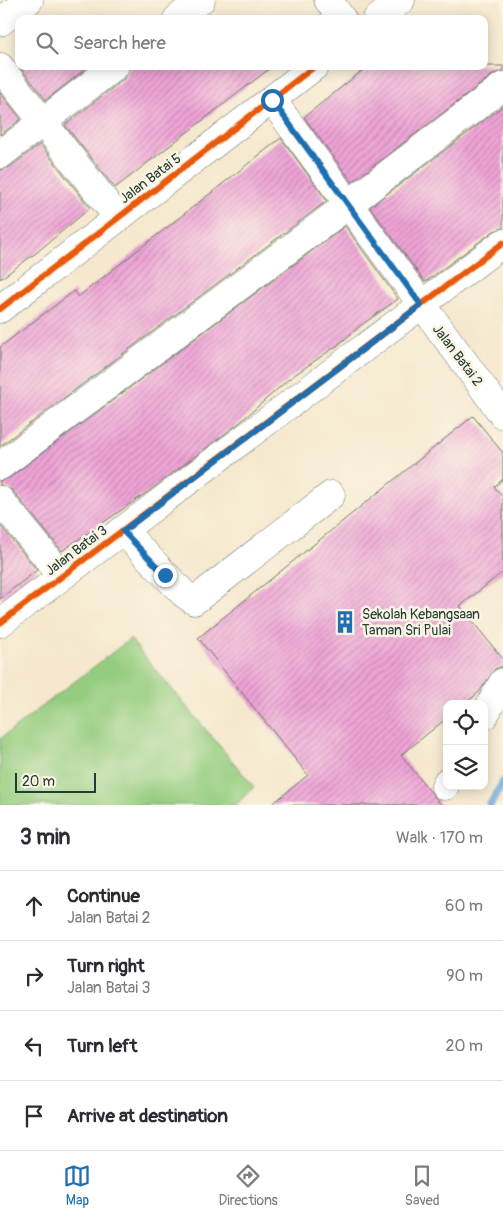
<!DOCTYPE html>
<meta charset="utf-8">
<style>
body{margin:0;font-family:Pangolin,sans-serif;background:#f2f2f3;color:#2b2b33}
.controls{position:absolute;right:15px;bottom:15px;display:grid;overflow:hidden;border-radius:10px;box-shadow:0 2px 12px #0003}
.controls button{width:45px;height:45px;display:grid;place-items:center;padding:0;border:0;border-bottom:1px solid #e1e1e2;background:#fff;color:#2b2b33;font:25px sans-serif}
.scale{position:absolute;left:15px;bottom:12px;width:81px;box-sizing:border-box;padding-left:5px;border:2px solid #1f3d34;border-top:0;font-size:14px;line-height:18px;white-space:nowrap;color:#1f3d34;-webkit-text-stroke:4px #fcf5e5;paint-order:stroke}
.stop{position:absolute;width:15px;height:15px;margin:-11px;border:4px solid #1f6fb2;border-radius:50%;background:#fff}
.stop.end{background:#1f6fb2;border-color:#fff;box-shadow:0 1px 5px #0008}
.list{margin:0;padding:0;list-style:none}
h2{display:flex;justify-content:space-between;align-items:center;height:65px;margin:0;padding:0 20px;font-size:21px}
h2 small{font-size:16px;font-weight:400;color:#7c7c81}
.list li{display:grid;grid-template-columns:32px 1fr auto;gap:15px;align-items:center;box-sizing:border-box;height:70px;padding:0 20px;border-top:1px solid #e1e1e2}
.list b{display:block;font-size:19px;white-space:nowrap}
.list p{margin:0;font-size:16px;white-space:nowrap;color:#7c7c81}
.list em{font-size:16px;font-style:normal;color:#7c7c81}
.icon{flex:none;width:28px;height:28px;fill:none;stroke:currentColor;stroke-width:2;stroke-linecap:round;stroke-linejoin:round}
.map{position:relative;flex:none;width:503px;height:805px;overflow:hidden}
.search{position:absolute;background:#fff;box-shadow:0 2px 12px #0003;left:15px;right:15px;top:15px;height:55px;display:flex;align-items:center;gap:12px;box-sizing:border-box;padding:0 18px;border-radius:10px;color:#7c7c81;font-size:19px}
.sheet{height:345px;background:#fff}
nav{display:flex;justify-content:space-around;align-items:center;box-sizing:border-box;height:70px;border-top:1px solid #e1e1e2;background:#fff;font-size:14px;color:#7c7c81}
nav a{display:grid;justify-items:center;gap:2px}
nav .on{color:#1f6fb2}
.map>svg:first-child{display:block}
</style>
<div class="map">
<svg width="503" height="805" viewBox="0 0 503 805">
<defs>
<pattern id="building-hatch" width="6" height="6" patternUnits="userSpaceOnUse" patternTransform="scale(1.25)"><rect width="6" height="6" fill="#efa4d7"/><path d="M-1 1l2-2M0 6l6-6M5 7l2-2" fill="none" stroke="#c187af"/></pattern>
</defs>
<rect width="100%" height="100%" fill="#fcf5e5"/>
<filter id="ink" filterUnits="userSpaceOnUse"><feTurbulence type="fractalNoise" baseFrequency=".02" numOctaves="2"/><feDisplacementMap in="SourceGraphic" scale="10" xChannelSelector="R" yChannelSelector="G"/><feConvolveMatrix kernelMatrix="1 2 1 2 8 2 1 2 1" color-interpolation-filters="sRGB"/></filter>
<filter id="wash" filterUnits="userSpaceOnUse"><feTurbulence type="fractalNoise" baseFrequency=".0096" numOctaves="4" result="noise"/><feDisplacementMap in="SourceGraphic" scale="20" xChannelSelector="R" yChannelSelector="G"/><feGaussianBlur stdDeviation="1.12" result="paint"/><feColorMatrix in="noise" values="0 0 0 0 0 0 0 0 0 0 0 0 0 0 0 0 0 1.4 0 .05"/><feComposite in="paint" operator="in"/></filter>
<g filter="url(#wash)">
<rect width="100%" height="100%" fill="#f5e8ce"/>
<path fill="#95cd80" stroke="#5a855a" d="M 130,639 L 254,787 L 236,805 L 0,805 L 0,739 Z"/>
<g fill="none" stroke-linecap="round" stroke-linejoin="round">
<path stroke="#63a5d7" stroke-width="8" d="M 490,805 L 503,782"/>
</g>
<g id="blocks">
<g fill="url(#building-hatch)">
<path d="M 19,66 L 89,66 L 46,100 Z"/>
<path d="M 130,66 L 273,66 L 115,188 L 65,125 L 125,78 Z"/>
<path d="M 368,66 L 503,66 L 503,71 L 494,74 L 352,182 L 304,117 Z"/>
<path d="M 0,92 L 21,119 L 0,135 Z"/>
<path d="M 503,106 L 503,228 L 494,231 L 425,282 L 370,207 Z"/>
<path d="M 281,138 L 327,201 L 0,446 L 0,347 L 74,291 L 78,297 Z"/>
<path d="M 40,144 L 90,208 L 36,253 L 0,279 L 0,170 L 10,167 Z"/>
<path d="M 345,226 L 398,299 L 360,326 L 338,345 L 290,378 L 238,424 L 149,491 L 62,551 L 12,490 L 0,485 L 0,481 L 9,478 Z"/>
<path d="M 473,416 L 503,453 L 503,479 L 494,487 L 503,497 L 503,572 L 460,606 L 503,659 L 503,666 L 495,669 L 479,692 L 465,704 L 447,704 L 447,718 L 401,755 L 441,805 L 271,805 L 308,775 L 198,638 Z"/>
<path d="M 0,525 L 37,570 L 0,599 Z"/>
</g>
</g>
</g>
<g filter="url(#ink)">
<use href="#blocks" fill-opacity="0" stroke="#6a796a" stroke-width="1"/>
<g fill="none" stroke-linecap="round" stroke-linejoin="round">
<defs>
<g id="minor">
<path d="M 328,0 L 342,19"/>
<path d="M 177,19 L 201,0"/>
<path d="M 377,19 L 401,0"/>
<path d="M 0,22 L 29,0"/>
<path d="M 0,67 L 118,218"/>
<path d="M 272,100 L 503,415"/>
<path d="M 0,155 L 115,66"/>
<path d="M 0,309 L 315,66"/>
<path d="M 0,466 L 349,204 L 503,86"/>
<path d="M 0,500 L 62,576"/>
<path d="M 123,531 L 183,593 L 194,601 L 331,495"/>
<path d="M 0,623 L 503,243"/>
<path d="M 484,716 L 503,682"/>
<path d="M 445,786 L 447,782"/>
</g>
</defs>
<use href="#minor" stroke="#6a796a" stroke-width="29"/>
<use href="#minor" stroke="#fff" stroke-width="28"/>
<defs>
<g id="cycleway">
<path d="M 0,309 L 315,66"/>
<path d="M 0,623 L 503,243"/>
</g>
</defs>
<use href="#cycleway" stroke="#fcf5e5" stroke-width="9"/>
<use href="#cycleway" stroke="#e8590c" stroke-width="6"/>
</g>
</g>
<g fill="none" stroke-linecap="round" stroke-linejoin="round" filter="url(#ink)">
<path stroke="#1f6fb2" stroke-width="6" d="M 165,575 L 123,531 L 421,305 L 272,100"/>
</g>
<defs>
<symbol id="building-bare" viewBox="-9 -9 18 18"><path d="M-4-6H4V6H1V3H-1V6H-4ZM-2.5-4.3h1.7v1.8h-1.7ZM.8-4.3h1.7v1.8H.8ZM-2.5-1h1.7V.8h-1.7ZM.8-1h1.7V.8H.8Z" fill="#1f6fb2" stroke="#fcf5e5" stroke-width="2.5" paint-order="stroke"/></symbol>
</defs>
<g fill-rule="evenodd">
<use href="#building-bare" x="329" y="606" width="32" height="32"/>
</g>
<g text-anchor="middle" stroke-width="5" stroke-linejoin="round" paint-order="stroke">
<g font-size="14" fill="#1f3d34" stroke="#fcf5e5">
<text transform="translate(150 178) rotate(-37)" y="5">Jalan Batai 5</text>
<text transform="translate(458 355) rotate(53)" y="5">Jalan Batai 2</text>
<text transform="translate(76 550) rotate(-37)" y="5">Jalan Batai 3</text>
</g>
<g font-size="14" fill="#1f3d34" stroke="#fcf5e5" text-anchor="start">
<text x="362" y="619">Sekolah Kebangsaan<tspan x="362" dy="16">Taman Sri Pulai</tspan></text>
</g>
</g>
</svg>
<div class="controls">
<button><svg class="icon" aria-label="locate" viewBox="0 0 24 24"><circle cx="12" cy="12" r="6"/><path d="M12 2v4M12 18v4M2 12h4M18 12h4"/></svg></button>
<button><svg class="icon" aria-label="layers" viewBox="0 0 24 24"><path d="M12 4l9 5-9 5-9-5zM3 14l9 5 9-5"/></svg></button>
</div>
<div class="scale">20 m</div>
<div class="stop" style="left:272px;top:100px"></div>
<div class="stop end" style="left:165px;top:575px"></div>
<div class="search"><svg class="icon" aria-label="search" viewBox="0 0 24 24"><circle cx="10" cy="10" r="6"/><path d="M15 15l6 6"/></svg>Search here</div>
</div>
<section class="sheet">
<h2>3 min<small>Walk · 170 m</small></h2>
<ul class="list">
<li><svg class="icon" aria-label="ahead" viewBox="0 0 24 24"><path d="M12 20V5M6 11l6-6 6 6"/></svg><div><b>Continue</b><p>Jalan Batai 2</p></div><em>60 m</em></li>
<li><svg class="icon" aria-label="right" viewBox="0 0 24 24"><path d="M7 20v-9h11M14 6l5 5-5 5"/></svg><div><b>Turn right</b><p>Jalan Batai 3</p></div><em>90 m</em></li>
<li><svg class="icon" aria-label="left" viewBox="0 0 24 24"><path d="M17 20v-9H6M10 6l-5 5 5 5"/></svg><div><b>Turn left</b></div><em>20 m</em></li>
<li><svg class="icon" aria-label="arrive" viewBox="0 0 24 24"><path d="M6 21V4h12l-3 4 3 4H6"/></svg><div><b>Arrive at destination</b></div></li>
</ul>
</section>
<nav>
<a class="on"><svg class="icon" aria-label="map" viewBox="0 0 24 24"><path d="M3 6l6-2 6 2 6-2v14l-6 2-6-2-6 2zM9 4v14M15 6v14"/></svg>Map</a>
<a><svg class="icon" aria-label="directions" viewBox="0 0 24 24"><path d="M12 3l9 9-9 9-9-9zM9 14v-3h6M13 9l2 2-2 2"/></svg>Directions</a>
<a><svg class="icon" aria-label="saved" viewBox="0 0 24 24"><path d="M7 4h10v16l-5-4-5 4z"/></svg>Saved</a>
</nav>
